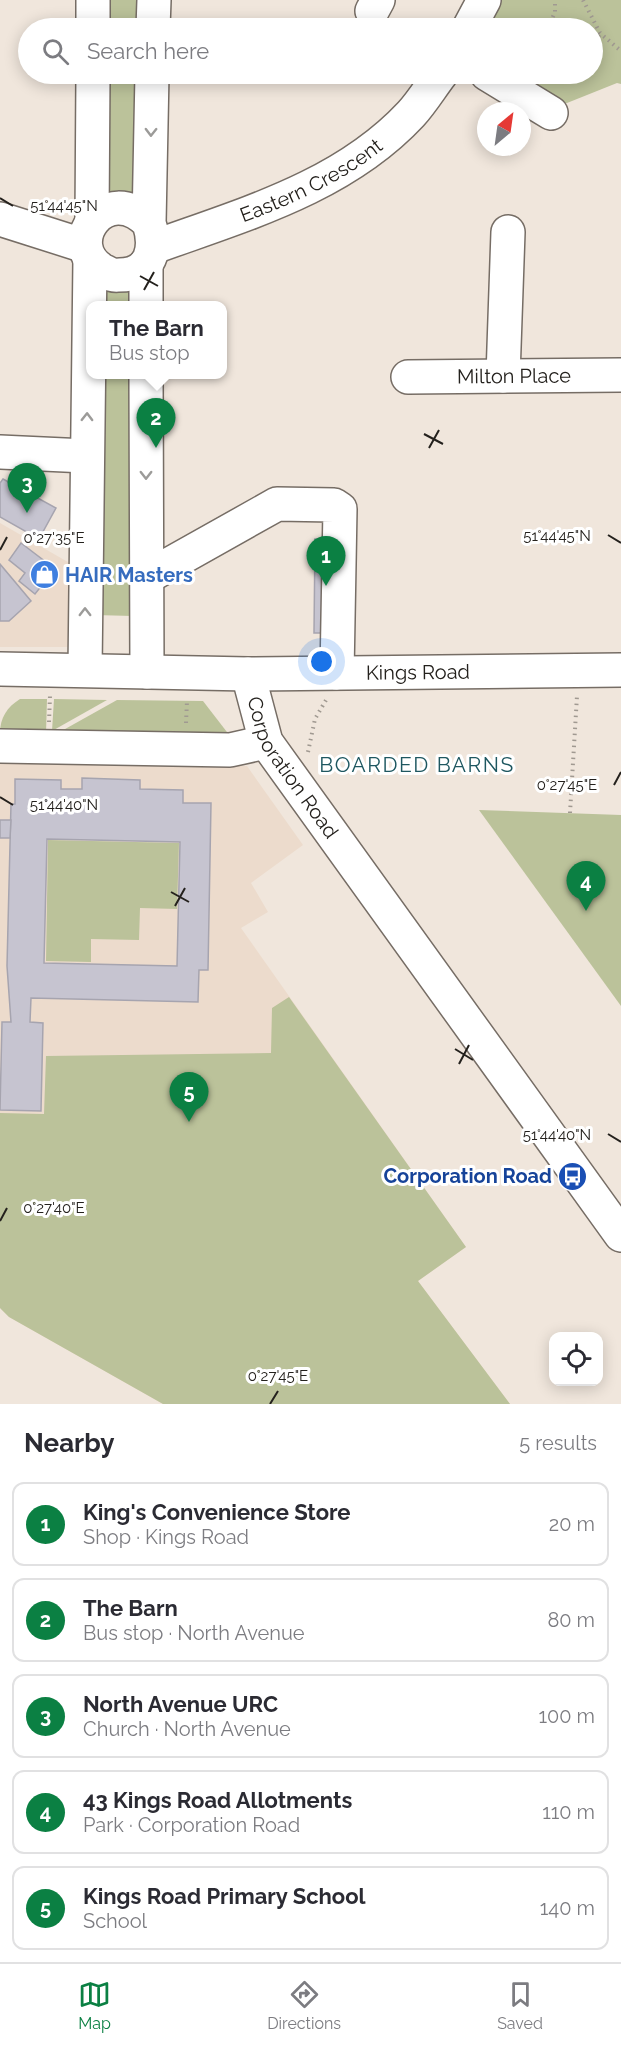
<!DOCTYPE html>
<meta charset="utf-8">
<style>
body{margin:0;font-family:Raleway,sans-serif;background:#f2f2f3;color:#2b2b33}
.controls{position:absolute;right:18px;bottom:18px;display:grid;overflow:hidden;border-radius:12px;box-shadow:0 3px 15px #0003}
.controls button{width:54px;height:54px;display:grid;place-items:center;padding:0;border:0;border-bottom:2px solid #e1e1e2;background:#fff;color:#2b2b33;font:30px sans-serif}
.compass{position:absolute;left:477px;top:102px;width:54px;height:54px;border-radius:50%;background:#fff;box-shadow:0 3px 15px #0003;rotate:29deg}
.you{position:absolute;left:322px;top:662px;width:21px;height:21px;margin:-15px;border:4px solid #fff;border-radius:50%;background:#1a73e8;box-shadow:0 0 0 9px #1a73e833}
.badge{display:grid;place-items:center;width:39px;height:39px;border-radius:50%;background:#0b8043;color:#fff;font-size:20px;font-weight:700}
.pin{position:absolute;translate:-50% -50px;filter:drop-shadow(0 2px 3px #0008)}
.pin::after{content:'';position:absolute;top:32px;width:21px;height:18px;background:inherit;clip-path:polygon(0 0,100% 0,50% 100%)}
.popup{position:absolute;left:86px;top:301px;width:141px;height:78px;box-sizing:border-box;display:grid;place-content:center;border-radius:12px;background:#fff;filter:drop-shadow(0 2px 4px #0005);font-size:20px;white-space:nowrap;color:#7c7c81}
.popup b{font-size:22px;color:#2b2b33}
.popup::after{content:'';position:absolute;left:50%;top:100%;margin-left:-12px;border:12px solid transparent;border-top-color:#fff}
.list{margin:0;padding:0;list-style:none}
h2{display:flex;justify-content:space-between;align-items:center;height:78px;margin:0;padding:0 24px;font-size:26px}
h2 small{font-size:20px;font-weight:400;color:#7c7c81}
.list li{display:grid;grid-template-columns:39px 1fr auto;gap:18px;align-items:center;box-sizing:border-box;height:84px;margin:0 12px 12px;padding:0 12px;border:2px solid #e1e1e2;border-radius:12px}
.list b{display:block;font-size:22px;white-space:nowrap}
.list p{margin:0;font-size:20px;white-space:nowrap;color:#7c7c81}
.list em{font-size:20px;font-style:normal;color:#7c7c81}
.icon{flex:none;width:33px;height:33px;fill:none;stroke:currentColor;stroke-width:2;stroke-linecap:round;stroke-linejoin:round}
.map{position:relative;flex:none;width:621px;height:1404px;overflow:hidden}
.search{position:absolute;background:#fff;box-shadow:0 3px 15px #0003;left:18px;right:18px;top:18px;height:66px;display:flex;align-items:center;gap:15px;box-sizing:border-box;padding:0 21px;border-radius:33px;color:#7c7c81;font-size:22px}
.sheet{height:558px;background:#fff}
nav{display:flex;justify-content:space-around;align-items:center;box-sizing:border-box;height:84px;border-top:2px solid #e1e1e2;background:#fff;font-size:16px;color:#7c7c81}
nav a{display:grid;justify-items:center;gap:3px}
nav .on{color:#0b8043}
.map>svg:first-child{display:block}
</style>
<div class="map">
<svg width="621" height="1404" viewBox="0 0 621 1404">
<rect width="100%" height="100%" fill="#f0e6dc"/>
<g fill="#ecdbcc">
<path d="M 0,523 L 73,565 L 68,647 L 0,647 Z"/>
<path d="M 0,760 L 247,766 L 303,845 L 251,883 L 268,912 L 241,928 L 466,1247 L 418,1281 L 510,1404 L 163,1404 L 9,1317 L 0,1308 Z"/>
</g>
<g fill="#bbc29a">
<path d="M 103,0 L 144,0 L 143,28 L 103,28 Z"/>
<path d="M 496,0 L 621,0 L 621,84 L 617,83 L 562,105 L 512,74 L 592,74 L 592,28 L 484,28 Z"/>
<path d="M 102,74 L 143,74 L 142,197 L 101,196 Z"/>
<path d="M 98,282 L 136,282 L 136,305 L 98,306 Z"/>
<path d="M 97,375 L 135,375 L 133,616 L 94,615 Z"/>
<path d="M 20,699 L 47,699 L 46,733 L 0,733 C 0,718 7,707 20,699 Z"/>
<path d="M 54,699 L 107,700 L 52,731 Z"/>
<path d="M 117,700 L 203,701 L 230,736 L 58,733 Z"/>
<path d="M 479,810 L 621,815 L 621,1006 Z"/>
<path d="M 48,840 L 179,843 L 177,909 L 140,908 L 139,940 L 91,939 L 91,962 L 46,961 Z"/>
<path d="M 289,997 L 466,1247 L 418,1281 L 510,1404 L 163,1404 L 9,1317 L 0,1308 L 0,1113 L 44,1114 L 46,1056 L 271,1053 L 272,1008 Z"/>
</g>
<g fill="#c6c4d0" stroke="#a6a4af" stroke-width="1.5" fill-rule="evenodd">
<path d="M 3,479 L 56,508 L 39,539 L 0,517 L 0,483 Z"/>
<path d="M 315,539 L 338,539 L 337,633 L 314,633 Z"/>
<path d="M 21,543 L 55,569 L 35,594 L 19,581 L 25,573 L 9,560 Z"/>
<path d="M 0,564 L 31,601 L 9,621 L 0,621 Z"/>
<path d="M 82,778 L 140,780 L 140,789 L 183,790 L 183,803 L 211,803 L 208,970 L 199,970 L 198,1002 L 31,998 L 30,1022 L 43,1023 L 41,1111 L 0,1110 L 2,1022 L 11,1022 L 7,966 L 11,804 L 15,804 L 15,779 L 61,780 L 61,789 L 82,789 ZM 47,839 L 180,842 L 177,966 L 44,963 Z"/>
<path d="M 0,820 L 11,820 L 10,838 L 0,838 Z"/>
</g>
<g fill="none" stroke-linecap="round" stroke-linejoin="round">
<defs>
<g id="minor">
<path d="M 372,11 L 378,0"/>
<path d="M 93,28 L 93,0"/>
<path d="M 153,28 L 154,0"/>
<path d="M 469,28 L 484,0"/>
<path d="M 487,74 L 551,113"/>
<path d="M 0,219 L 85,246"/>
<path d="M 92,220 L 93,74"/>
<path d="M 149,223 C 106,179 60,244 102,270 C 108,273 112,276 119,275 C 152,275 157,248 149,223 L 152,74"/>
<path id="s1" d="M 154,247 C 245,214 343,187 411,114 C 422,102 431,87 441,74"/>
<path d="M 146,264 L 146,306"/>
<path d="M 146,374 L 147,672"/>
<path d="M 503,376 L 508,232"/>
<path id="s2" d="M 408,377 L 621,375"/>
<path d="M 0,452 L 86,456"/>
<path d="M 147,577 L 277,504 L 334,505 L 340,509 L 337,673"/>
<path id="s3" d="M 0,669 L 248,674 L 621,670"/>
<path d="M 85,670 L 90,259"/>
<path id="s4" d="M 248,674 L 266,742 L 621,1235"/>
<path d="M 0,746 L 230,750 L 266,742"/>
</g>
</defs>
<use href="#minor" stroke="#766d65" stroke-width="36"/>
<g stroke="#a09991" stroke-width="4" stroke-dasharray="1.5 4.5" stroke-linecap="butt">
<path d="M 583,0 L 600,33 L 621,51"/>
<path d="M 548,28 L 555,12 L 555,0"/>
<path d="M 592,46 L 600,34"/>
<path d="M 49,722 L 50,696"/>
<path d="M 186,723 L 187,701"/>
<path d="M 308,752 L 315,719 L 326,700"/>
<path d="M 570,813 L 577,696"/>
</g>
<use href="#minor" stroke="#fff" stroke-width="33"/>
</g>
<defs><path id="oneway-chevron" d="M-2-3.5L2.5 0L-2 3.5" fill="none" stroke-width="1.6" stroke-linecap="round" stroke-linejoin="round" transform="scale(1.5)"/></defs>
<g stroke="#9c9b99">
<use href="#oneway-chevron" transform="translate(151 132) rotate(91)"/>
<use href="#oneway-chevron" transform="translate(87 417) rotate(-89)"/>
<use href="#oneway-chevron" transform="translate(146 475) rotate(90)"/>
<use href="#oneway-chevron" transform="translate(85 612) rotate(-90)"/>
</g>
<path fill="none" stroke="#24211d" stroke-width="2" d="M 0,198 L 13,206M 140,276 L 158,286M 144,290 L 154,272M 424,434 L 443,444M 429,448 L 439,430M 608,535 L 621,543M 0,550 L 7,537M 614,785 L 621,772M 0,797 L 13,805M 171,892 L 189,902M 175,906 L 185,888M 455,1049 L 473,1060M 459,1064 L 469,1045M 608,1134 L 621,1142M 0,1221 L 7,1208M 270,1404 L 278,1391"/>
<defs>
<symbol id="shop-disc" viewBox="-11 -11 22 22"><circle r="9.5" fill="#3f7fe0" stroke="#fff"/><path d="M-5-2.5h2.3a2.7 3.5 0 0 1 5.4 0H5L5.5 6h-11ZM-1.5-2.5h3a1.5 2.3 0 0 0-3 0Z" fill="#fff"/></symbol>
<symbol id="bus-disc" viewBox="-11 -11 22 22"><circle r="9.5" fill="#1a4fb4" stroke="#fff"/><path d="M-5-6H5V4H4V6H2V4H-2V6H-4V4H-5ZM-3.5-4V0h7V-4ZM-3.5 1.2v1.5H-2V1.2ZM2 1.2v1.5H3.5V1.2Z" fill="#fff"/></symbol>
</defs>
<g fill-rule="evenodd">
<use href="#shop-disc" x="28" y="558" width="33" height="33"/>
<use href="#bus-disc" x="556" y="1160" width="33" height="33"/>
</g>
<g text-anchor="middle" stroke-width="6" stroke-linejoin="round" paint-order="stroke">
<g font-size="20" fill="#24211d" stroke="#fff">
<text dy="7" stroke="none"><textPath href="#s1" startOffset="171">Eastern Crescent</textPath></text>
<text dy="7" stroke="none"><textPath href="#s2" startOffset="106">Milton Place</textPath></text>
<text dy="7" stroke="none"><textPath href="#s3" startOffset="418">Kings Road</textPath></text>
<text dy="7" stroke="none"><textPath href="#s4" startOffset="105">Corporation Road</textPath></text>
</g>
<g font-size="20" font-weight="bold" fill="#366cbe" stroke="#fff" text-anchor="start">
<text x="65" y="582">HAIR Masters</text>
</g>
<g font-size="20" font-weight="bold" fill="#164399" stroke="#fff" text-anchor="end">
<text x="552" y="1183">Corporation Road</text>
</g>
<g font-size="21" letter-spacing="1.5" fill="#1e5760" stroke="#fff">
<text x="417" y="772">BOARDED BARNS</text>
</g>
</g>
<g font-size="15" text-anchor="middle" fill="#24211d" stroke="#fff" stroke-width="6" stroke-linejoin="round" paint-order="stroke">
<text x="64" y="211">51°44'45"N</text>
<text x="557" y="541">51°44'45"N</text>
<text x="54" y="543">0°27'35"E</text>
<text x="567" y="790">0°27'45"E</text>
<text x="64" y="810">51°44'40"N</text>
<text x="557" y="1140">51°44'40"N</text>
<text x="54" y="1213">0°27'40"E</text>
<text x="278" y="1381">0°27'45"E</text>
</g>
</svg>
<div class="controls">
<button><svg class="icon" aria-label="locate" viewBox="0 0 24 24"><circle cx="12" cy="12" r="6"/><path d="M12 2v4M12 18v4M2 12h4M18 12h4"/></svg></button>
</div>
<svg class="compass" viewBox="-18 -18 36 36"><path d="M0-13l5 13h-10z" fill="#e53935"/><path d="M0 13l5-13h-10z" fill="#7c7c81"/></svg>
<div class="you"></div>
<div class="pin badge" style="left:326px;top:586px">1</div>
<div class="pin badge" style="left:156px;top:448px">2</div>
<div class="popup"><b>The Barn</b>Bus stop</div>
<div class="pin badge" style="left:27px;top:513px">3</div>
<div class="pin badge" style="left:586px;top:911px">4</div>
<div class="pin badge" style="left:189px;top:1122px">5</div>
<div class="search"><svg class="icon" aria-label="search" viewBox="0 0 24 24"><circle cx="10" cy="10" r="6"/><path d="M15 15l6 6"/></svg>Search here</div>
</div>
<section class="sheet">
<h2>Nearby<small>5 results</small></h2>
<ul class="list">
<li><span class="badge">1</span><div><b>King's Convenience Store</b><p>Shop · Kings Road</p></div><em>20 m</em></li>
<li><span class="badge">2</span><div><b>The Barn</b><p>Bus stop · North Avenue</p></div><em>80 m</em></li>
<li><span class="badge">3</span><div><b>North Avenue URC</b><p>Church · North Avenue</p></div><em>100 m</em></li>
<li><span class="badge">4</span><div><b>43 Kings Road Allotments</b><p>Park · Corporation Road</p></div><em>110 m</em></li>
<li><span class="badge">5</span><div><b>Kings Road Primary School</b><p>School</p></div><em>140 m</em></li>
</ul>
</section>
<nav>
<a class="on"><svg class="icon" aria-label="map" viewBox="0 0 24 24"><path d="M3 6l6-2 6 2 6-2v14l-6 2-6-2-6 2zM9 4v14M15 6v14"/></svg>Map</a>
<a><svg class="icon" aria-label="directions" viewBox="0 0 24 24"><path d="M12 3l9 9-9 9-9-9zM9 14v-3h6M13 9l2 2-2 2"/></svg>Directions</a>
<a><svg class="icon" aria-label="saved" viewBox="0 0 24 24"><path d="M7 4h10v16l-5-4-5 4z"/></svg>Saved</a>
</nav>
